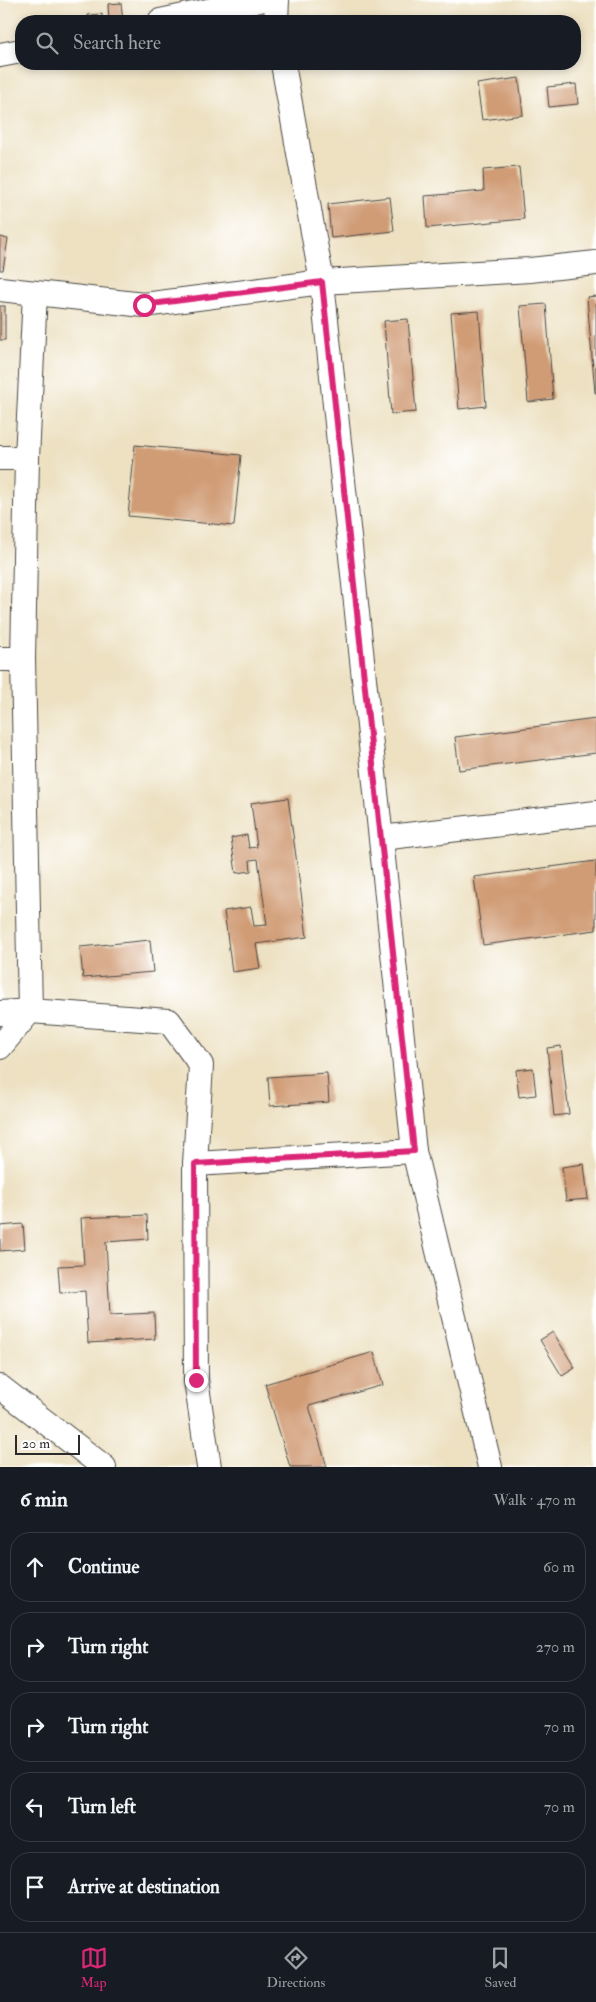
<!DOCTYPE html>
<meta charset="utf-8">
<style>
body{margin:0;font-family:"IM FELL Double Pica",serif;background:#20242c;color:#f1f3f6}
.scale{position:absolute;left:15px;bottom:12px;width:65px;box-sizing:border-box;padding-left:5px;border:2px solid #2b2b2b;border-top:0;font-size:14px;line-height:18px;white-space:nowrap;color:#2b2b2b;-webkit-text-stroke:4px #fff;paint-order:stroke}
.stop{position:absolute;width:15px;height:15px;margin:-11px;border:4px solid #db2777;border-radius:50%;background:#fff}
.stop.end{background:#db2777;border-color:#fff;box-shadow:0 1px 5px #0008}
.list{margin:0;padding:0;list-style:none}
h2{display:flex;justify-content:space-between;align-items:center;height:65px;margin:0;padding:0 20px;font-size:21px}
h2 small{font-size:16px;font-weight:400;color:#9ea1a6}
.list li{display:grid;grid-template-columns:32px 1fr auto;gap:15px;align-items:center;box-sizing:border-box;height:70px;margin:0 10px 10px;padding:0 10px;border:1px solid #363941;border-radius:20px}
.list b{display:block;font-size:19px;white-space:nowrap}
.list em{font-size:16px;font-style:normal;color:#9ea1a6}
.icon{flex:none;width:28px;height:28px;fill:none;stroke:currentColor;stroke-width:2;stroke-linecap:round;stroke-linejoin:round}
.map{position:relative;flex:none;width:596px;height:1467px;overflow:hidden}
.search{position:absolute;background:#171b24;box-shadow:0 2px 8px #0003;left:15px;right:15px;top:15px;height:55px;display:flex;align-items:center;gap:12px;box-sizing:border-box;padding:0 18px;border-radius:20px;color:#9ea1a6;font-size:19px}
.sheet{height:465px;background:#171b24}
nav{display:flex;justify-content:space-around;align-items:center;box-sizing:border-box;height:70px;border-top:1px solid #363941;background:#171b24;font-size:14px;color:#9ea1a6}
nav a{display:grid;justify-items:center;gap:2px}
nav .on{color:#db2777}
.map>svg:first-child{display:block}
</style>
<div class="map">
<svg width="596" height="1467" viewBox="0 0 596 1467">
<rect width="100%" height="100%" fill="#fff"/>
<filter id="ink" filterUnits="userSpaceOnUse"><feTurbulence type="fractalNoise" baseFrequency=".02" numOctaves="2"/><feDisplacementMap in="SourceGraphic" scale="10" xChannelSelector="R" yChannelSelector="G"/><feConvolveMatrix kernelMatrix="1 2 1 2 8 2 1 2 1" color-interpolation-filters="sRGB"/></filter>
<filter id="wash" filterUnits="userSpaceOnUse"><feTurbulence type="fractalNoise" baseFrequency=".0096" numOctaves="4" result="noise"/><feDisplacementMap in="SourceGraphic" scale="20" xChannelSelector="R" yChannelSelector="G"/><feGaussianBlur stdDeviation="1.12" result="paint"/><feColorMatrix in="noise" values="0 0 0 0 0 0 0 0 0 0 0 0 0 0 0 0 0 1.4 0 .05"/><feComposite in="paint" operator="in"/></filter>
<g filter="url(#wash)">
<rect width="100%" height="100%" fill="#ede1c2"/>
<g id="blocks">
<g fill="#d09c76">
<path d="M 121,3 L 123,21 L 109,21 L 108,4 Z"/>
<path d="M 102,14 L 102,21 L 88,21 L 88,15 Z"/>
<path d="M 519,78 L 523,115 L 482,120 L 477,84 Z"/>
<path d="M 576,84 L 578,104 L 549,107 L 547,87 Z"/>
<path d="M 519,167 L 524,219 L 427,228 L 425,196 L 484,191 L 483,170 Z"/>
<path d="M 390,197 L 394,231 L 331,238 L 328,204 Z"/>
<path d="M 0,237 L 8,239 L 3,270 L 0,270 Z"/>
<path d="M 596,296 L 596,393 L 595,393 L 587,297 Z"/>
<path d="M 546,304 L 553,399 L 528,402 L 520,306 Z"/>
<rect x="0" y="306" width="5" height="34"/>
<path d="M 479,311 L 486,406 L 459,409 L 451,313 Z"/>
<path d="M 408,319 L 416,412 L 391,414 L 384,321 Z"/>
<path d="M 135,445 L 241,455 L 234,526 L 128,516 Z"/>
<path d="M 596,719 L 596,753 L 459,770 L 455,737 Z"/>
<path d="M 288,798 L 307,937 L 256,944 L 260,968 L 232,972 L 224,911 L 251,907 L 254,926 L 267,925 L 258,859 L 250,860 L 251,871 L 236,873 L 231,838 L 247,835 L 249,848 L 257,847 L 251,803 Z"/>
<path d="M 596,861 L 596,930 L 483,945 L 474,877 Z"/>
<path d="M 150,940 L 153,972 L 83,978 L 80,947 Z"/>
<path d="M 561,1046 L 569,1114 L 554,1116 L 547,1048 Z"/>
<path d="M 533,1068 L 536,1095 L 519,1097 L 516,1070 Z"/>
<path d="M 327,1073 L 329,1102 L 270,1106 L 268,1077 Z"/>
<path d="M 584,1164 L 588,1199 L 566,1201 L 562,1167 Z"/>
<path d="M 147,1215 L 148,1239 L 106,1242 L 110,1315 L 154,1313 L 155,1339 L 88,1343 L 85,1291 L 60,1293 L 58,1266 L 84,1265 L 81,1218 Z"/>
<path d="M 23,1224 L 25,1249 L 0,1251 L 0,1226 Z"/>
<path d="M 553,1332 L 575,1368 L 562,1376 L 540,1340 Z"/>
<path d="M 374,1352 L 383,1385 L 309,1406 L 327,1467 L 290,1467 L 265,1384 Z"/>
</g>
</g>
</g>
<g filter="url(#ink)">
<use href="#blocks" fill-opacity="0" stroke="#484642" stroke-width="1"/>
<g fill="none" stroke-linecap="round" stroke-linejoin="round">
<defs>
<g id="minor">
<path d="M 160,21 L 260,0"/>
<path d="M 276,21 L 277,0"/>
<path d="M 0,55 L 21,51"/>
<path d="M 283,64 L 322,282 L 414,1151 L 490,1467"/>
<path d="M 0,289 L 144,305 L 322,282 L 530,270 L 596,263"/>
<path d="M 0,458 L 27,458 L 23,659 L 30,1011 L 0,1047"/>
<path d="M 27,458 L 35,293"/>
<path d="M 0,659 L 23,659"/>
<path d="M 381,838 L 596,813"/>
<path d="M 0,1013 L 30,1011 L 169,1021 L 201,1065 L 195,1164 L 196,1380 L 209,1467"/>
<path d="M 195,1164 L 414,1151"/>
<path d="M 0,1387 L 104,1467"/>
</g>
</defs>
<use href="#minor" stroke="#484642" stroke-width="26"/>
<use href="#minor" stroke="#fff" stroke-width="24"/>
</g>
</g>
<g fill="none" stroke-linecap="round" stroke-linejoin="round" filter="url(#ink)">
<path stroke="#db2777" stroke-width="6" d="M 144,305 L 322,282 L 414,1151 L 195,1164 L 196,1380"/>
</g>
</svg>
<div class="scale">20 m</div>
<div class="stop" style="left:144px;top:305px"></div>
<div class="stop end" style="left:196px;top:1380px"></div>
<div class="search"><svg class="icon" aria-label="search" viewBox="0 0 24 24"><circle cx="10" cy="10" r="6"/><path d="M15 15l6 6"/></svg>Search here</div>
</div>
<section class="sheet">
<h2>6 min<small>Walk · 470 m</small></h2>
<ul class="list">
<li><svg class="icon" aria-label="ahead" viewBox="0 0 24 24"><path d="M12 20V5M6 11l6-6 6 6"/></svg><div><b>Continue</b></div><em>60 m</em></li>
<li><svg class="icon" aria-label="right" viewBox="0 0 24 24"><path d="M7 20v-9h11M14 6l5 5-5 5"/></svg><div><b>Turn right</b></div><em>270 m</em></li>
<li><svg class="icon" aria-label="right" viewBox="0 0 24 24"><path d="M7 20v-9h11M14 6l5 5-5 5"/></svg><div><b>Turn right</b></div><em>70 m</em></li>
<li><svg class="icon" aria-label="left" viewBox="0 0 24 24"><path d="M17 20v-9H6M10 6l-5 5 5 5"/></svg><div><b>Turn left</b></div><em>70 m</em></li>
<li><svg class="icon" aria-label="arrive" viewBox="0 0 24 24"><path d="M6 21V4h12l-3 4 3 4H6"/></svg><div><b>Arrive at destination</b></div></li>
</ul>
</section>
<nav>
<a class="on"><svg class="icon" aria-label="map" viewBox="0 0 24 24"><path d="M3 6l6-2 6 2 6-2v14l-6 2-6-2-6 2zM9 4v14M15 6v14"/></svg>Map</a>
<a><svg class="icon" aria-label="directions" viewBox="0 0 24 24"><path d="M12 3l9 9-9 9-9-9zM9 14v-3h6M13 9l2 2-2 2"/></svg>Directions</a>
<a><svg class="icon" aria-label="saved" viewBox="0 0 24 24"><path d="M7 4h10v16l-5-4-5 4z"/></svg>Saved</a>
</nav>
